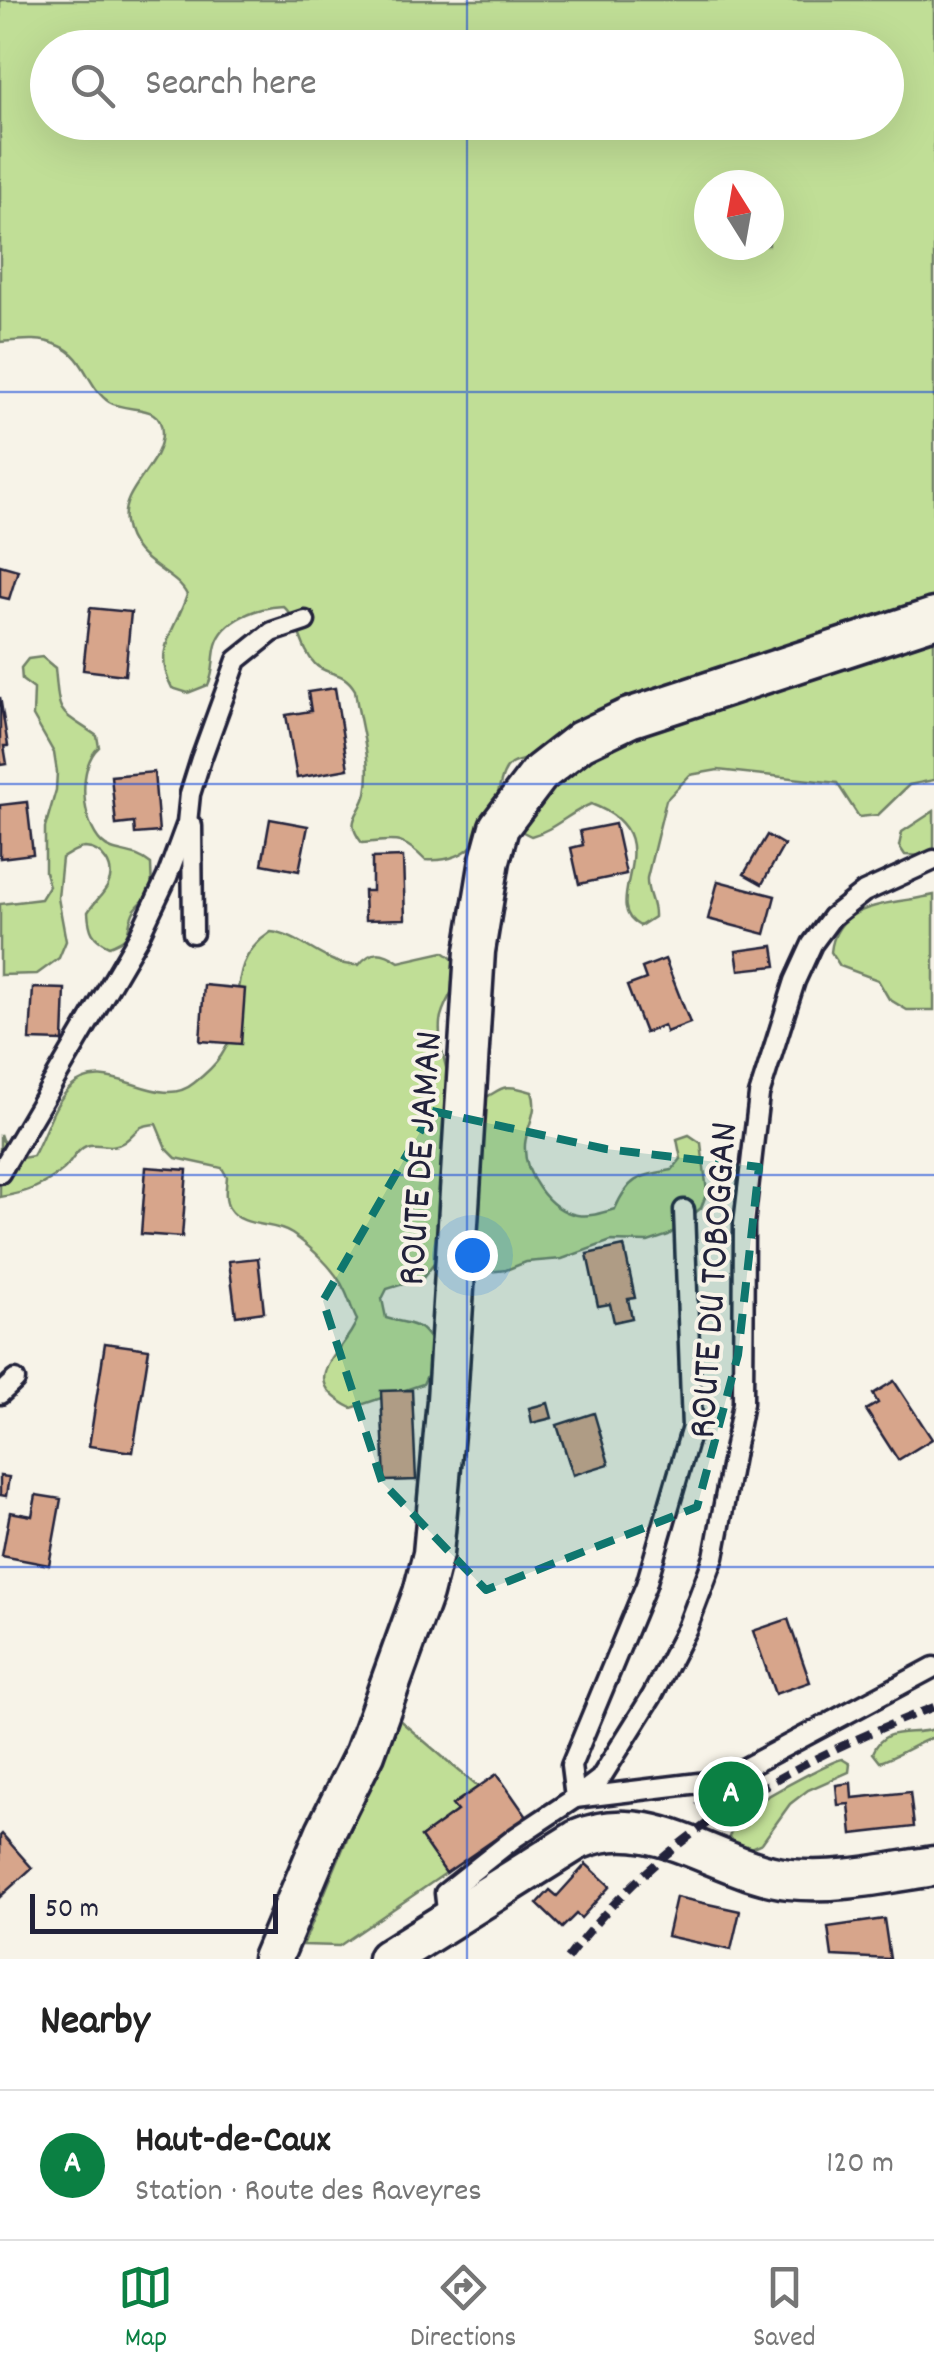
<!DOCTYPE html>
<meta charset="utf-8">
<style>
body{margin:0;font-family:Dekko,sans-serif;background:#f6f6f6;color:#222}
.compass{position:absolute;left:694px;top:170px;width:90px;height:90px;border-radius:50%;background:#fff;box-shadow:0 10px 40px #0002;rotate:349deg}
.scale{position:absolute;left:30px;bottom:25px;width:248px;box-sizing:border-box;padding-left:10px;border:5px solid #22223b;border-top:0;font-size:28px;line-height:35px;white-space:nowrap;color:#22223b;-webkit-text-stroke:8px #f7f3e8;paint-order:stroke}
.you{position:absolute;left:472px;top:1255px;width:35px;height:35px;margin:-25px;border:8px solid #fff;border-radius:50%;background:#1a73e8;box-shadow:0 0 0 15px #1a73e833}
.badge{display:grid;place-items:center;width:65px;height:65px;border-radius:50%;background:#0b8043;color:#fff;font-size:32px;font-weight:700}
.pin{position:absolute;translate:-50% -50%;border:5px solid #fff;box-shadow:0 2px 10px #0006}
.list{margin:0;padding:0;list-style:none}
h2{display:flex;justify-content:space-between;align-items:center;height:130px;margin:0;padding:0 40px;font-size:42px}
h2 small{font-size:32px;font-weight:400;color:#767676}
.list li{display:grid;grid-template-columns:65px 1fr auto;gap:30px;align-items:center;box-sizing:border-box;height:150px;padding:0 40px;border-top:2px solid #e0e0e0}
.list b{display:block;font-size:38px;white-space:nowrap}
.list p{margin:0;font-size:32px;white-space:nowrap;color:#767676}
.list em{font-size:32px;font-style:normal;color:#767676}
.icon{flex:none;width:55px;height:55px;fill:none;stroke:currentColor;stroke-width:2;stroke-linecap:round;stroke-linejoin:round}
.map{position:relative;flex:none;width:934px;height:1959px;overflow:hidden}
.search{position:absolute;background:#fff;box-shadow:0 10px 40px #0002;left:30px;right:30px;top:30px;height:110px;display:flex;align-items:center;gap:25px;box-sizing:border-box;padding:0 35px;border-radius:55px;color:#767676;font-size:38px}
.sheet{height:280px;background:#fff}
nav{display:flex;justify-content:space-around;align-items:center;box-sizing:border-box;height:140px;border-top:2px solid #e0e0e0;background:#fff;font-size:28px;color:#767676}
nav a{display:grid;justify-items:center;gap:5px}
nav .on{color:#0b8043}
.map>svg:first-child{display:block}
</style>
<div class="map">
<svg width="934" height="1959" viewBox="0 0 934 1959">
<rect width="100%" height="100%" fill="#f7f3e8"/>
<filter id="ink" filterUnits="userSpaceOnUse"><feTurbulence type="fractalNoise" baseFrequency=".01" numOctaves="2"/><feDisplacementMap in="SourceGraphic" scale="20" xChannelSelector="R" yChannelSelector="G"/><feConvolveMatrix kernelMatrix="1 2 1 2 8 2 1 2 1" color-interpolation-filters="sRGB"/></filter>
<g filter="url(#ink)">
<g fill="#c0de96" stroke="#718068" stroke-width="2.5" fill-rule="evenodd">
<path d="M 0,0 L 934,0 L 934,780 L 909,785 L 878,815 L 859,817 L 837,783 L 718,770 L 690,775 L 666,800 L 647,878 C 646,893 655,902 654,917 L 640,926 C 595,903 677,836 591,804 C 569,813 554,830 531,836 L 521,831 L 518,818 L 536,763 L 526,759 C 521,761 516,761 511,764 C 502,771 501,783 498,793 C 483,834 475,863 425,860 C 401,835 394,841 362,843 C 343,819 361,815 366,793 C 373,760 359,723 355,690 C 343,669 328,677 315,664 C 299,647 300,621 283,606 C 258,607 223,619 216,645 C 212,660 215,671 208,685 L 188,693 L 172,688 C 152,649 175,632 187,595 C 175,570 131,564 125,522 C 120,489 162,466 162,433 C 162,401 128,414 109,402 C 88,388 85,356 60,346 C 41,337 21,340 0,342 ZM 48,48 L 886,48 L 886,122 L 48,122 ZM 709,185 L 769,185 L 769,245 L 709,245 Z"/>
<path d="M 42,657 L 55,668 C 60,718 56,708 97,736 L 99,747 C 77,766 81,822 102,843 C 114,855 134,849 151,864 L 152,893 C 146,898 136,906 133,913 C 124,933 135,936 109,946 C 92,939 89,930 88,912 C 94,902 104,894 108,885 C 116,868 103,849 85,848 C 76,848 70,854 62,858 L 58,898 L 66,941 L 59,958 L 37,974 L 0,975 L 0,904 L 41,899 L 49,886 L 45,872 L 45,828 L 56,790 L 57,772 L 54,753 L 33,716 L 34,689 L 22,680 L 21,668 L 28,659 Z"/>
<path d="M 934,811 L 934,850 L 925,856 L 905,855 L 899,846 L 902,832 Z"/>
<path d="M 934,895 L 934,1010 L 907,1010 L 889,999 L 878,980 L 840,966 L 831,952 C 836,900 894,905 934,895 Z"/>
<path d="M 271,932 C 304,936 324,967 359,965 C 371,949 383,951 399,962 L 443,952 C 478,972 442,995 440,1022 C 438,1043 446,1066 451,1086 L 474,1103 C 502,1093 496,1080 532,1092 C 539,1111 527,1125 525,1144 C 523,1173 548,1210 577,1215 C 590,1217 602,1213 615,1209 C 629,1177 639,1176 672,1170 L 681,1159 L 677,1139 L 689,1135 L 701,1143 L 707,1192 L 701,1208 L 669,1235 L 648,1242 L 611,1241 L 562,1259 L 526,1262 L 506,1270 L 488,1272 L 437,1260 L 423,1278 L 387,1289 L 382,1299 L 386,1318 C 419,1327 419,1320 438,1352 L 423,1384 L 352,1408 C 293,1378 344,1355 357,1320 C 352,1311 350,1301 345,1291 C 336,1270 311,1247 292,1234 C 273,1221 242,1229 229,1208 C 224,1199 226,1187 227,1177 L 222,1168 L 176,1158 L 166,1148 L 156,1124 C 134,1126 139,1131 124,1142 C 111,1151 98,1141 86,1146 C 75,1151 73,1161 64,1169 C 44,1186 26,1193 0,1197 L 0,1134 L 2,1140 L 22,1158 L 33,1156 C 46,1134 51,1106 70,1088 C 107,1052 157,1114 194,1083 C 203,1076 215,1065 221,1056 C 250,1013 220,965 271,932 Z"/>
<path d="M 397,1718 L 478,1787 L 453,1804 L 457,1811 L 421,1837 L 446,1873 L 339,1946 L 303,1945 Z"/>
<path d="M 934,1729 L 934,1737 C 915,1744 898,1756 880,1762 L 873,1753 C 884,1724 911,1737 934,1729 Z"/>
<path d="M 842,1759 L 850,1764 L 849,1772 L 808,1790 L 790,1804 L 762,1843 L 746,1850 L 736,1847 L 729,1837 C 733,1825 738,1818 747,1810 C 758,1800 829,1762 842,1759 Z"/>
</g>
<g fill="#d7a58b" stroke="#22223b" stroke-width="2.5">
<path d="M 0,565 L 18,570 L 9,599 L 0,597 Z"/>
<path d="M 90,608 L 131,612 L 125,675 L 83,670 Z"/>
<path d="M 335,688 L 348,769 L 297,778 L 286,715 L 311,711 L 308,692 Z"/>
<path d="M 0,697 L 8,746 L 4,746 L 7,764 L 0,765 Z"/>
<path d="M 154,772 L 159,832 L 135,834 L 134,823 L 116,825 L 111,776 Z"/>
<path d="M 27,802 L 33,854 L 0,858 L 0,805 Z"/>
<path d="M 270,819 L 308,826 L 299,871 L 262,864 Z"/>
<path d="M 615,824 L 626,874 L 579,884 L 571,848 L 583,845 L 580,831 Z"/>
<path d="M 767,835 L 784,845 L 762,884 L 744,874 Z"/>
<path d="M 403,857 L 405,919 L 365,920 L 364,891 L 372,891 L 372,858 Z"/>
<path d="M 718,881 L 775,896 L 765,934 L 708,919 Z"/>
<path d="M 773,946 L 776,966 L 739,970 L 736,951 Z"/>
<path d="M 665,959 L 690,1023 L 666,1032 L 664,1025 L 645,1033 L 627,986 L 646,979 L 642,968 Z"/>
<path d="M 204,985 L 245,989 L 241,1044 L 200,1041 Z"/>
<path d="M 33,988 L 65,989 L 63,1041 L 30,1040 Z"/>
<path d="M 146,1167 L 187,1170 L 182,1237 L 141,1234 Z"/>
<path d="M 624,1246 L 635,1298 L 628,1299 L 632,1318 L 614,1322 L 610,1304 L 598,1306 L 587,1254 Z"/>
<path d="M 258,1258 L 264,1312 L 236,1316 L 229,1261 Z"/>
<path d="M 105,1343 L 149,1349 L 133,1452 L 89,1446 Z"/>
<path d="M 894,1381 L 932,1439 L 898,1460 L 866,1410 L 878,1403 L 873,1394 Z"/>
<path d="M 412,1390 L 416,1480 L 385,1481 L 381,1391 Z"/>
<path d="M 548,1403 L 552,1418 L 532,1423 L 529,1408 Z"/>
<path d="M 594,1413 L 609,1464 L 573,1475 L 557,1425 Z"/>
<path d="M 0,1476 L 9,1477 L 6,1496 L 0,1495 Z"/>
<path d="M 36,1495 L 61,1499 L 49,1565 L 2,1556 L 10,1512 L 32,1516 Z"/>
<path d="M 788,1619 L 810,1682 L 775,1694 L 753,1631 Z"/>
<path d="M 497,1774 L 527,1817 L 446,1873 L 421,1837 L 457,1811 L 452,1805 Z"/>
<path d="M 851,1783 L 852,1798 L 910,1792 L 914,1827 L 852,1834 L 849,1804 L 838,1805 L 836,1785 Z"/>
<path d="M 715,1790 L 722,1799 L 703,1812 L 697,1804 Z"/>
<path d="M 2,1834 L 32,1868 L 0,1897 L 0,1836 Z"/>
<path d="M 586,1864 L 610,1886 L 581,1918 L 576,1914 L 562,1928 L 537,1904 L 550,1890 L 557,1896 Z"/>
<path d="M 676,1897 L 740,1911 L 731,1950 L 667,1936 Z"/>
<path d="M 884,1919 L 890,1959 L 832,1956 L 828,1927 Z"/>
</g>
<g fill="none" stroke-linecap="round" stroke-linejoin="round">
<defs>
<g id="service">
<path d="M 192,826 L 193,933"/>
<path d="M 0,1173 L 139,936 L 167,877 L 187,823 L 190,794 L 201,759 L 237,660 L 272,632 L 305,621"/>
<path d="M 0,1394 L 15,1380"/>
<path d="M 575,1798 L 600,1779 L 652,1696 L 687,1628 L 714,1557 L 743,1403 L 744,1224 L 759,1095 L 795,981 L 812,944 L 832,917 L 864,892 L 934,860"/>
<path d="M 575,1798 L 571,1766 L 646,1585 L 692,1427 L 684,1210"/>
<path d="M 448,1919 L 445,1893 L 516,1837 L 575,1798 L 707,1782 L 743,1769 L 934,1667"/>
</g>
<g id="minor">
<path d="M 272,1959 L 326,1831 L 365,1753 L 423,1593 L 433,1554 L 447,1400 L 475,951 L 490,860 L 499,827 L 540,773 L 581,741 L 629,718 L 934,618"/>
<path d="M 387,1959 L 577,1840 C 652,1807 717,1871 789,1879 C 837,1884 887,1873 934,1866"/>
</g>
</defs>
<use href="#service" stroke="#22223b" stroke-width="25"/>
<use href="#minor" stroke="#22223b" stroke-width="45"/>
<use href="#service" stroke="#f7f3e8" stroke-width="18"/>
<use href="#minor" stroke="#f7f3e8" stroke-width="38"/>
<path stroke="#22223b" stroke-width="8" stroke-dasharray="15 8" stroke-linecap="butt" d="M 567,1959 C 663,1832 788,1763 934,1707"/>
</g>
</g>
<path fill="#0f766e" fill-opacity="0.2" stroke="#0f766e" stroke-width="8" stroke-dasharray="20 12" stroke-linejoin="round" d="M 432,1111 L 606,1149 L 759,1167 L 738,1355 L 697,1507 L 486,1590 L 382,1482 L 323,1301 Z"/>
<path fill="none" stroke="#1d4ed8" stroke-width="2.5" stroke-opacity="0.55" d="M 467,0 L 467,48M 467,122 L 467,1959M 0,392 L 934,392M 0,784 L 934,784M 0,1175 L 934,1175M 0,1567 L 934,1567"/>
<g text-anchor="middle" stroke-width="8" stroke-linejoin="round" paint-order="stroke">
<g font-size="40" fill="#22223b" stroke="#f7f3e8">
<text transform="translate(417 1158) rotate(-86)" y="14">ROUTE DE JAMAN</text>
<text transform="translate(710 1280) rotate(-86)" y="14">ROUTE DU TOBOGGAN</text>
</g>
</g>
</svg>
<svg class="compass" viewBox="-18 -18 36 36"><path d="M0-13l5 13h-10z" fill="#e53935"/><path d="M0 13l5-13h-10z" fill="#767676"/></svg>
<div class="scale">50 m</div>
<div class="you"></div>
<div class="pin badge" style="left:731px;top:1794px">A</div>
<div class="search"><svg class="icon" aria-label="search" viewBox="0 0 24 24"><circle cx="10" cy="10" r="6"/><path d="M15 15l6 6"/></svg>Search here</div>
</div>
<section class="sheet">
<h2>Nearby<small></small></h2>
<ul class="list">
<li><span class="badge">A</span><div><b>Haut-de-Caux</b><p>Station · Route des Raveyres</p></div><em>120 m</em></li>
</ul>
</section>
<nav>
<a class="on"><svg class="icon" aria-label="map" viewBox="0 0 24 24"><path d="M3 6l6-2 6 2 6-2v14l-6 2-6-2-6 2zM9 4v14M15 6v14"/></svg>Map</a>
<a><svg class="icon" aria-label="directions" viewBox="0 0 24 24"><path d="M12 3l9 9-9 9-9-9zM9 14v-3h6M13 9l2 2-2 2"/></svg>Directions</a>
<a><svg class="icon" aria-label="saved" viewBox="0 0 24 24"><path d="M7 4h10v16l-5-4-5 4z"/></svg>Saved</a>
</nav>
